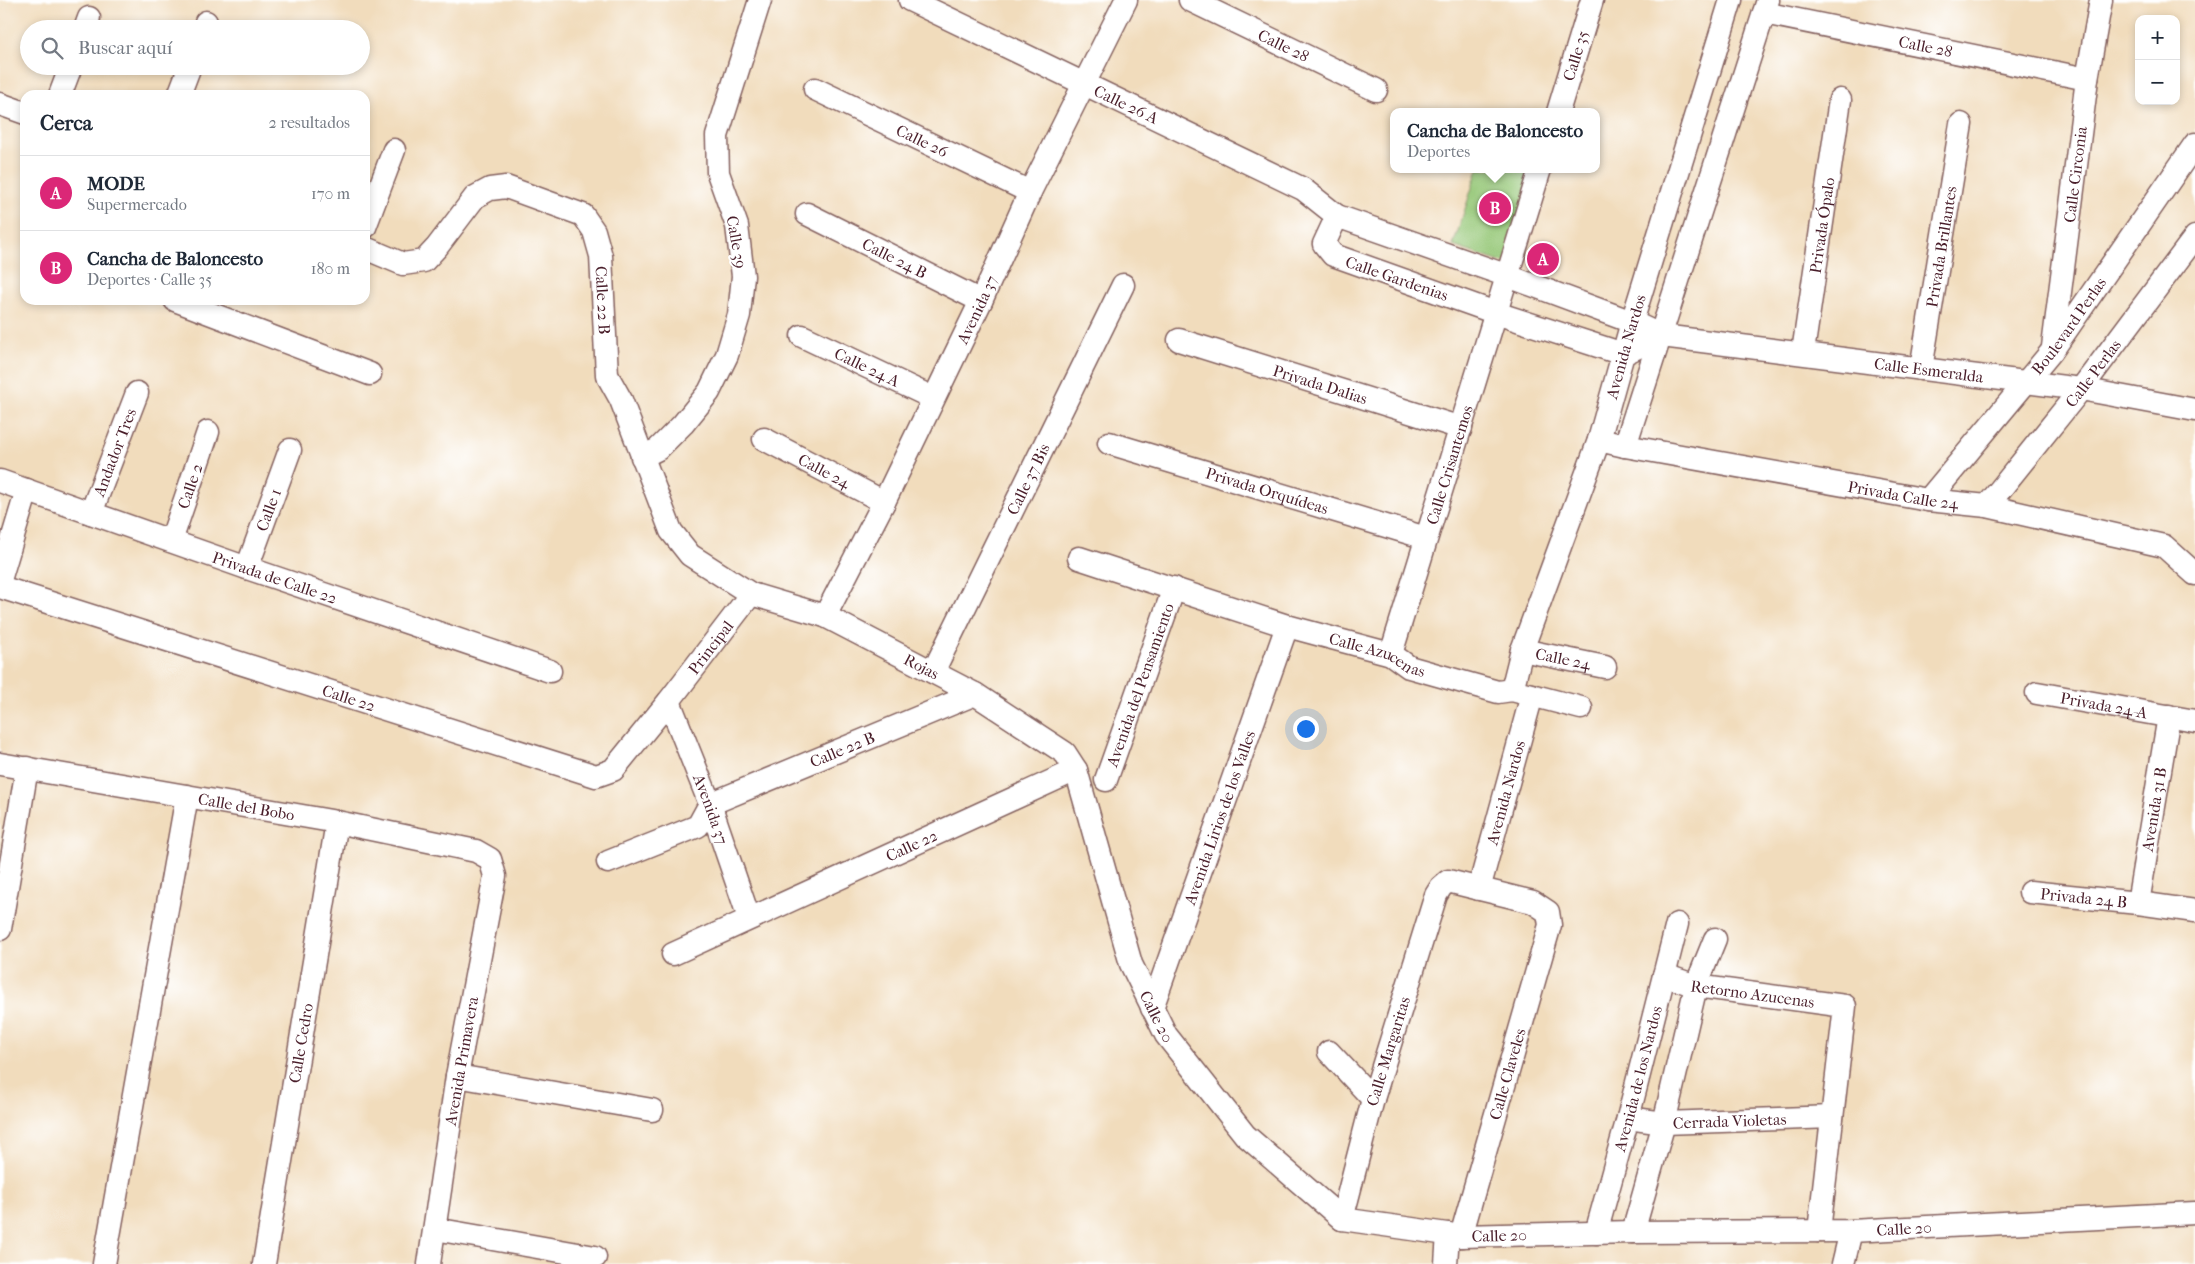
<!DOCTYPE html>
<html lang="es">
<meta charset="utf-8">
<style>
body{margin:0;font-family:"IM FELL French Canon",serif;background:#f2f2f3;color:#1f2937}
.controls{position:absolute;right:15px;top:15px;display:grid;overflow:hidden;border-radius:10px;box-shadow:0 2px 8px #0003}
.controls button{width:45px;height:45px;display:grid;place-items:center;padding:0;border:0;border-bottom:1px solid #e0e1e3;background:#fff;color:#1f2937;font:25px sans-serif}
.you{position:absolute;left:1305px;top:728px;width:18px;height:18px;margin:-12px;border:4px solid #fff;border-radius:50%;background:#1a73e8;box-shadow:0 0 0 8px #1a73e833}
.badge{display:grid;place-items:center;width:32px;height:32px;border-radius:50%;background:#db2777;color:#fff;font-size:16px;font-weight:700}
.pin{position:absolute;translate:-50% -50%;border:2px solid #fff;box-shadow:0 1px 5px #0006}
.popup{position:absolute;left:1390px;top:108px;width:210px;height:65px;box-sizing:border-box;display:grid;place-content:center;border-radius:10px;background:#fff;filter:drop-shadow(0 1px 4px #0005);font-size:16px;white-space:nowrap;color:#747a83}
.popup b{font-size:19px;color:#1f2937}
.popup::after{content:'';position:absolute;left:50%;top:100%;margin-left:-10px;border:10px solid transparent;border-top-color:#fff}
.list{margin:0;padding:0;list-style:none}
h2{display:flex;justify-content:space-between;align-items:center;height:65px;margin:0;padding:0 20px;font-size:21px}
h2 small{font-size:16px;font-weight:400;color:#747a83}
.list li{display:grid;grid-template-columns:32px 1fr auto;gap:15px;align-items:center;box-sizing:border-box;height:75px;padding:0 20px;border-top:1px solid #e0e1e3}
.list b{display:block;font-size:19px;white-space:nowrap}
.list p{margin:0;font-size:16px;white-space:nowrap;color:#747a83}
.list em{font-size:16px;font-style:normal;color:#747a83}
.icon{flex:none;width:28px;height:28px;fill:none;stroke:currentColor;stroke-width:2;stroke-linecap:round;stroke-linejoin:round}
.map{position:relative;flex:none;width:2195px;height:1264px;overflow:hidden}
.search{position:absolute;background:#fff;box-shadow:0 2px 8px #0003;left:20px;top:20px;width:350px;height:55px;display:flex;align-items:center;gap:12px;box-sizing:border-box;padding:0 18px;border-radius:28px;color:#747a83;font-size:19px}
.panel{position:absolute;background:#fff;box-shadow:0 2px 8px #0003;left:20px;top:90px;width:350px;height:215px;border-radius:15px}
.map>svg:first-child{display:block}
</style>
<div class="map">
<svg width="2195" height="1264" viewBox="0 0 2195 1264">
<rect width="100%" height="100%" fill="#fff"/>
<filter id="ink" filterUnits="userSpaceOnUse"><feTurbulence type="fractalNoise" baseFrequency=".02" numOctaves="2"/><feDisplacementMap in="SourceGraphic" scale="10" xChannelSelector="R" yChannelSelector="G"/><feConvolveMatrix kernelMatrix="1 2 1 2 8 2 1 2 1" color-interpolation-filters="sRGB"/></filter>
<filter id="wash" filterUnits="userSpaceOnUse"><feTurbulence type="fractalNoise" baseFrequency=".0096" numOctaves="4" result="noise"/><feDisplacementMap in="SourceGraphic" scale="20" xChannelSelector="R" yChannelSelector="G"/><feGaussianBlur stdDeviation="1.12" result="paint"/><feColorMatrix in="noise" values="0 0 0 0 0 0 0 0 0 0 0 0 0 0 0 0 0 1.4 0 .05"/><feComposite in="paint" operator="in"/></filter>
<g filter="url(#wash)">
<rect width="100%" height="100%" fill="#f1dcbc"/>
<path fill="#96c878" stroke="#707452" d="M 1478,169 L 1535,169 L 1506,264 L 1453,246 Z"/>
<g id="blocks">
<path fill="#d6a2cd" d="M 1540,244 L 1556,249 L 1547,275 L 1531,270 Z"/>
</g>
</g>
<g filter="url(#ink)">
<use href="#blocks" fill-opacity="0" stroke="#84615e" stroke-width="1"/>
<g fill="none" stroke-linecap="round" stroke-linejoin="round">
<defs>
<g id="street">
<path id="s1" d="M 910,0 L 1303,189 L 1337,216"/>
<path id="s2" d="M 1190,0 L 1376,90"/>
<path id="s3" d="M 1764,13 L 2087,79"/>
<path d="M 85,29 L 89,18"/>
<path d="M 204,29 L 206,22"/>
<path id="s4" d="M 815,89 L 1030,192"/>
<path d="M 60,95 L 71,66"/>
<path d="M 179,95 L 190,66"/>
<path d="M 0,104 L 25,113"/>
<path id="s5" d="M 1558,112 L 1592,0"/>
<path id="s6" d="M 807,214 L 981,301"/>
<path d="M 365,227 L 394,150"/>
<path id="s7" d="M 365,248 L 403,264 L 424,261 L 437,247 L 475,197 L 490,189 L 506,187 L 583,215 L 594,231 L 601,256 L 607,375 L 621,400 L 671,531 L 690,555 L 751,594 L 825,616 L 975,694 L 1065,753 L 1076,770 L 1131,964 L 1166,1035 L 1245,1135 L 1342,1219 L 1461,1236 L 1633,1232 L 1851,1231 L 2195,1213"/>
<path d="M 175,300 L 370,374"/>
<path id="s8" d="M 802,336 L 933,398"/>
<path id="s9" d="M 1662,336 L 1623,354 L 1496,313 L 1333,255 L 1324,244 L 1337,216 L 1508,276 L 1632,322 L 1662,336 L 2081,389 L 2195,410"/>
<path id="s10" d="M 1179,340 L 1461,428"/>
<path id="s11" d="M 2053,347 L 2087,79 L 2101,0"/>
<path id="s12" d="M 1803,352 L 1840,100"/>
<path id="s13" d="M 1921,369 L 1961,124"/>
<path id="s14" d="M 764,439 L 884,502"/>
<path id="s15" d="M 1599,440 L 1625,446 L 1928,500 L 1987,506 L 2164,546 L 2195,574"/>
<path id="s16" d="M 1109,443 L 1426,538"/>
<path d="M 1625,446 L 1768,0"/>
<path d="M 642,457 L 658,449 L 683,424 L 709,392 L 727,355 L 739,315 L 743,276 L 737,226 L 718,173 L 717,136 L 760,0"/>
<path id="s17" d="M 0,481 L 247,568 L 550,671"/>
<path id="s18" d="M 1928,500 L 2052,351 L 2195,144"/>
<path id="s19" d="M 1987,506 L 2081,389 L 2195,237"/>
<path id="s20" d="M 91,513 L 137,393"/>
<path id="s21" d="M 171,541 L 208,432"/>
<path id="s22" d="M 1079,558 L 1287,626 L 1391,654 L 1409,667 L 1498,692 L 1512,690 L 1581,708"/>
<path id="s23" d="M 247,568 L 290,450"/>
<path d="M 0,580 L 27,490"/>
<path id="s24" d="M 0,587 L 596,776 L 613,770 L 669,701 L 751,594"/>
<path id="s25" d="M 825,616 L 884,502 L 981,301 L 1030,192 L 1126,0"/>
<path id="s26" d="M 1522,650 L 1605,667"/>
<path id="s27" d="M 1391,654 L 1540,169"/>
<path id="s28" d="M 933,672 L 1123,285"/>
<path id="s29" d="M 1512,690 L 1522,650 L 1599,440 L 1632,322 L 1731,0"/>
<path id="s30" d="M 2037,693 L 2195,721"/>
<path id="s31" d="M 669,701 L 710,804 L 749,918"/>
<path id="s32" d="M 0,764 L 337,822 L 476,851 L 490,859 L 495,876 L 457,1076 L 429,1264"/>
<path id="s33" d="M 1106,780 L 1174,588"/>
<path id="s34" d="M 608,862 L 698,826 L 710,804 L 975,694"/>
<path id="s35" d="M 1479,889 L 1532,695"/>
<path id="s36" d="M 2030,892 L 2138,903 L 2195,911"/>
<path id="s37" d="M 2138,903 L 2169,716"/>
<path d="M 0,929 L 27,768"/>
<path id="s38" d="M 673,954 L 1076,770"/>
<path id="s39" d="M 1664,975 L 1696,986 L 1845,1006 L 1819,1231"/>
<path id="s40" d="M 1152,1008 L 1287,626"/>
<path d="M 1329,1052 L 1373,1099"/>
<path d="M 457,1076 L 652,1110"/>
<path id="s41" d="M 1628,1118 L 1664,1123 L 1832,1117"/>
<path id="s42" d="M 1342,1219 L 1373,1099 L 1436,895 L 1441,887 L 1448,881 L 1533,902 L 1548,912 L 1550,925 L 1461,1236"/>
<path d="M 435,1229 L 595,1257"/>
<path d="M 1633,1232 L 1664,1123 L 1696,986 L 1715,939"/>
<path id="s43" d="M 1596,1233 L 1628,1118 L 1677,924"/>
<path d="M 104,1264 L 187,796"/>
<path id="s44" d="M 264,1264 L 337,822"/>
<path d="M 1446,1264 L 1448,1234"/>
<path d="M 1843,1264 L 1851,1231"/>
</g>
</defs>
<use href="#street" stroke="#84615e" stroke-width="25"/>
<use href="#street" stroke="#fff" stroke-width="22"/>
</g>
</g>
<g text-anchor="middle" stroke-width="4" stroke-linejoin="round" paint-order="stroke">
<g font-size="16" fill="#4a1f2b" stroke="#fff">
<text dy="6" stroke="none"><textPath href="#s2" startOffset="104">Calle 28</textPath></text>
<text dy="6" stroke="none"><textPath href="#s3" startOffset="165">Calle 28</textPath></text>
<text dy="6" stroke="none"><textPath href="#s5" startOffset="59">Calle 35</textPath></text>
<text dy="6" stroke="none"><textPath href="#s1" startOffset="240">Calle 26 A</textPath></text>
<text dy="6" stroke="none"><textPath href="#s4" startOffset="119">Calle 26</textPath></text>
<text dy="6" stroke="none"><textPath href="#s11" startOffset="174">Calle Circonia</textPath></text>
<text dy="6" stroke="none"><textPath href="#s12" startOffset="128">Privada Ópalo</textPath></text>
<text transform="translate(737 242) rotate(80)" y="6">Calle 39</text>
<text dy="6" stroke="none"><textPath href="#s13" startOffset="124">Privada Brillantes</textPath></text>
<text dy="6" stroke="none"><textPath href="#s6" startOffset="98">Calle 24 B</textPath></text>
<text transform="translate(1397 278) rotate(19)" y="6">Calle Gardenias</text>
<text dy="6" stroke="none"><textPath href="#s7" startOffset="349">Calle 22 B</textPath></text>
<text dy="6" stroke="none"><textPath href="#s25" startOffset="342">Avenida 37</textPath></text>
<text dy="6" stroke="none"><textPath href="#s18" startOffset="224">Boulevard Perlas</textPath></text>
<text dy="6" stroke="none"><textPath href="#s29" startOffset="362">Avenida Nardos</textPath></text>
<text dy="6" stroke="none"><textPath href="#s8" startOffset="72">Calle 24 A</textPath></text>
<text dy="6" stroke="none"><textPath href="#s9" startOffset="1010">Calle Esmeralda</textPath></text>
<text dy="6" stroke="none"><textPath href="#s19" startOffset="170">Calle Perlas</textPath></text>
<text dy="6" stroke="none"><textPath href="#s10" startOffset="148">Privada Dalias</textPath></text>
<text dy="6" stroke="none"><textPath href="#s20" startOffset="65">Andador Tres</textPath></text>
<text dy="6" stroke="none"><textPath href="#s27" startOffset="198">Calle Crisantemos</textPath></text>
<text dy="6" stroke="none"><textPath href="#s14" startOffset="68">Calle 24</textPath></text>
<text dy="6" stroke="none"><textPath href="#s28" startOffset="215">Calle 37 Bis</textPath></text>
<text dy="6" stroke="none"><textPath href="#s21" startOffset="58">Calle 2</textPath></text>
<text dy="6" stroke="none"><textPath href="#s16" startOffset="165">Privada Orquídeas</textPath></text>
<text dy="6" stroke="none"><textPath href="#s15" startOffset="309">Privada Calle 24</textPath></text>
<text dy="6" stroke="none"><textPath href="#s23" startOffset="62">Calle 1</textPath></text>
<text dy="6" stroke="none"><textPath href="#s17" startOffset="291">Privada de Calle 22</textPath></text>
<text dy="6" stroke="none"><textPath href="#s24" startOffset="800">Principal</textPath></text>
<text dy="6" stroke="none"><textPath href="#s22" startOffset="314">Calle Azucenas</textPath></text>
<text dy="6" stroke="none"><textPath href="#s26" startOffset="42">Calle 24</textPath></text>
<text dy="6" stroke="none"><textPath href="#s7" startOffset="882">Rojas</textPath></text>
<text dy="6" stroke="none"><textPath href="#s33" startOffset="101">Avenida del Pensamiento</textPath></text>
<text dy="6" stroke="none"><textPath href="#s24" startOffset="366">Calle 22</textPath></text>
<text dy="6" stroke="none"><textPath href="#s30" startOffset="68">Privada 24-A</textPath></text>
<text dy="6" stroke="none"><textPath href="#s34" startOffset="265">Calle 22 B</textPath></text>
<text dy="6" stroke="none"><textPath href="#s35" startOffset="100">Avenida Nardos</textPath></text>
<text dy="6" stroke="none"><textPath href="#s32" startOffset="250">Calle del Bobo</textPath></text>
<text dy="6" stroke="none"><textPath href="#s31" startOffset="116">Avenida 37</textPath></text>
<text dy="6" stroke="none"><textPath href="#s37" startOffset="95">Avenida 31 B</textPath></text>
<text dy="6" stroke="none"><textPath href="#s40" startOffset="202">Avenida Lirios de los Valles</textPath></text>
<text dy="6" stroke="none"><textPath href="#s38" startOffset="262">Calle 22</textPath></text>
<text dy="6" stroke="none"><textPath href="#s36" startOffset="54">Privada 24 B</textPath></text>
<text dy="6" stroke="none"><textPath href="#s39" startOffset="91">Retorno Azucenas</textPath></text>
<text dy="6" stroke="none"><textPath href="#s7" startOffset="1330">Calle 20</textPath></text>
<text dy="6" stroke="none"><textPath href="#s44" startOffset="224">Calle Cedro</textPath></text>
<text dy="6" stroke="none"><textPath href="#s42" startOffset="174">Calle Margaritas</textPath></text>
<text transform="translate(461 1061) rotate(-80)" y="6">Avenida Primavera</text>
<text transform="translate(1507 1074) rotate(-74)" y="6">Calle Claveles</text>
<text dy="6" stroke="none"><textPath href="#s43" startOffset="160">Avenida de los Nardos</textPath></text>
<text dy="6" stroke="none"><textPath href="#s41" startOffset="102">Cerrada Violetas</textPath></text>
<text dy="6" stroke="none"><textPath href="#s7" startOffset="2170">Calle 20</textPath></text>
<text dy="6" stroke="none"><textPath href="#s7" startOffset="1765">Calle 20</textPath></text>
</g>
</g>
</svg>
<div class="controls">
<button>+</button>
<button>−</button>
</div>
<div class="you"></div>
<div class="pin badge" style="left:1543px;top:259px">A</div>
<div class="pin badge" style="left:1495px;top:208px">B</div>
<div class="popup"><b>Cancha de Baloncesto</b>Deportes</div>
<div class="search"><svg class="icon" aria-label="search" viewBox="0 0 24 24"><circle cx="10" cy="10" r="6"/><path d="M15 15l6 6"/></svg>Buscar aquí</div>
<section class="panel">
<h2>Cerca<small>2 resultados</small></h2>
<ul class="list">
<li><span class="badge">A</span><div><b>MODE</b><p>Supermercado</p></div><em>170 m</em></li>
<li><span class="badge">B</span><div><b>Cancha de Baloncesto</b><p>Deportes · Calle 35</p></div><em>180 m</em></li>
</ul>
</section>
</div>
